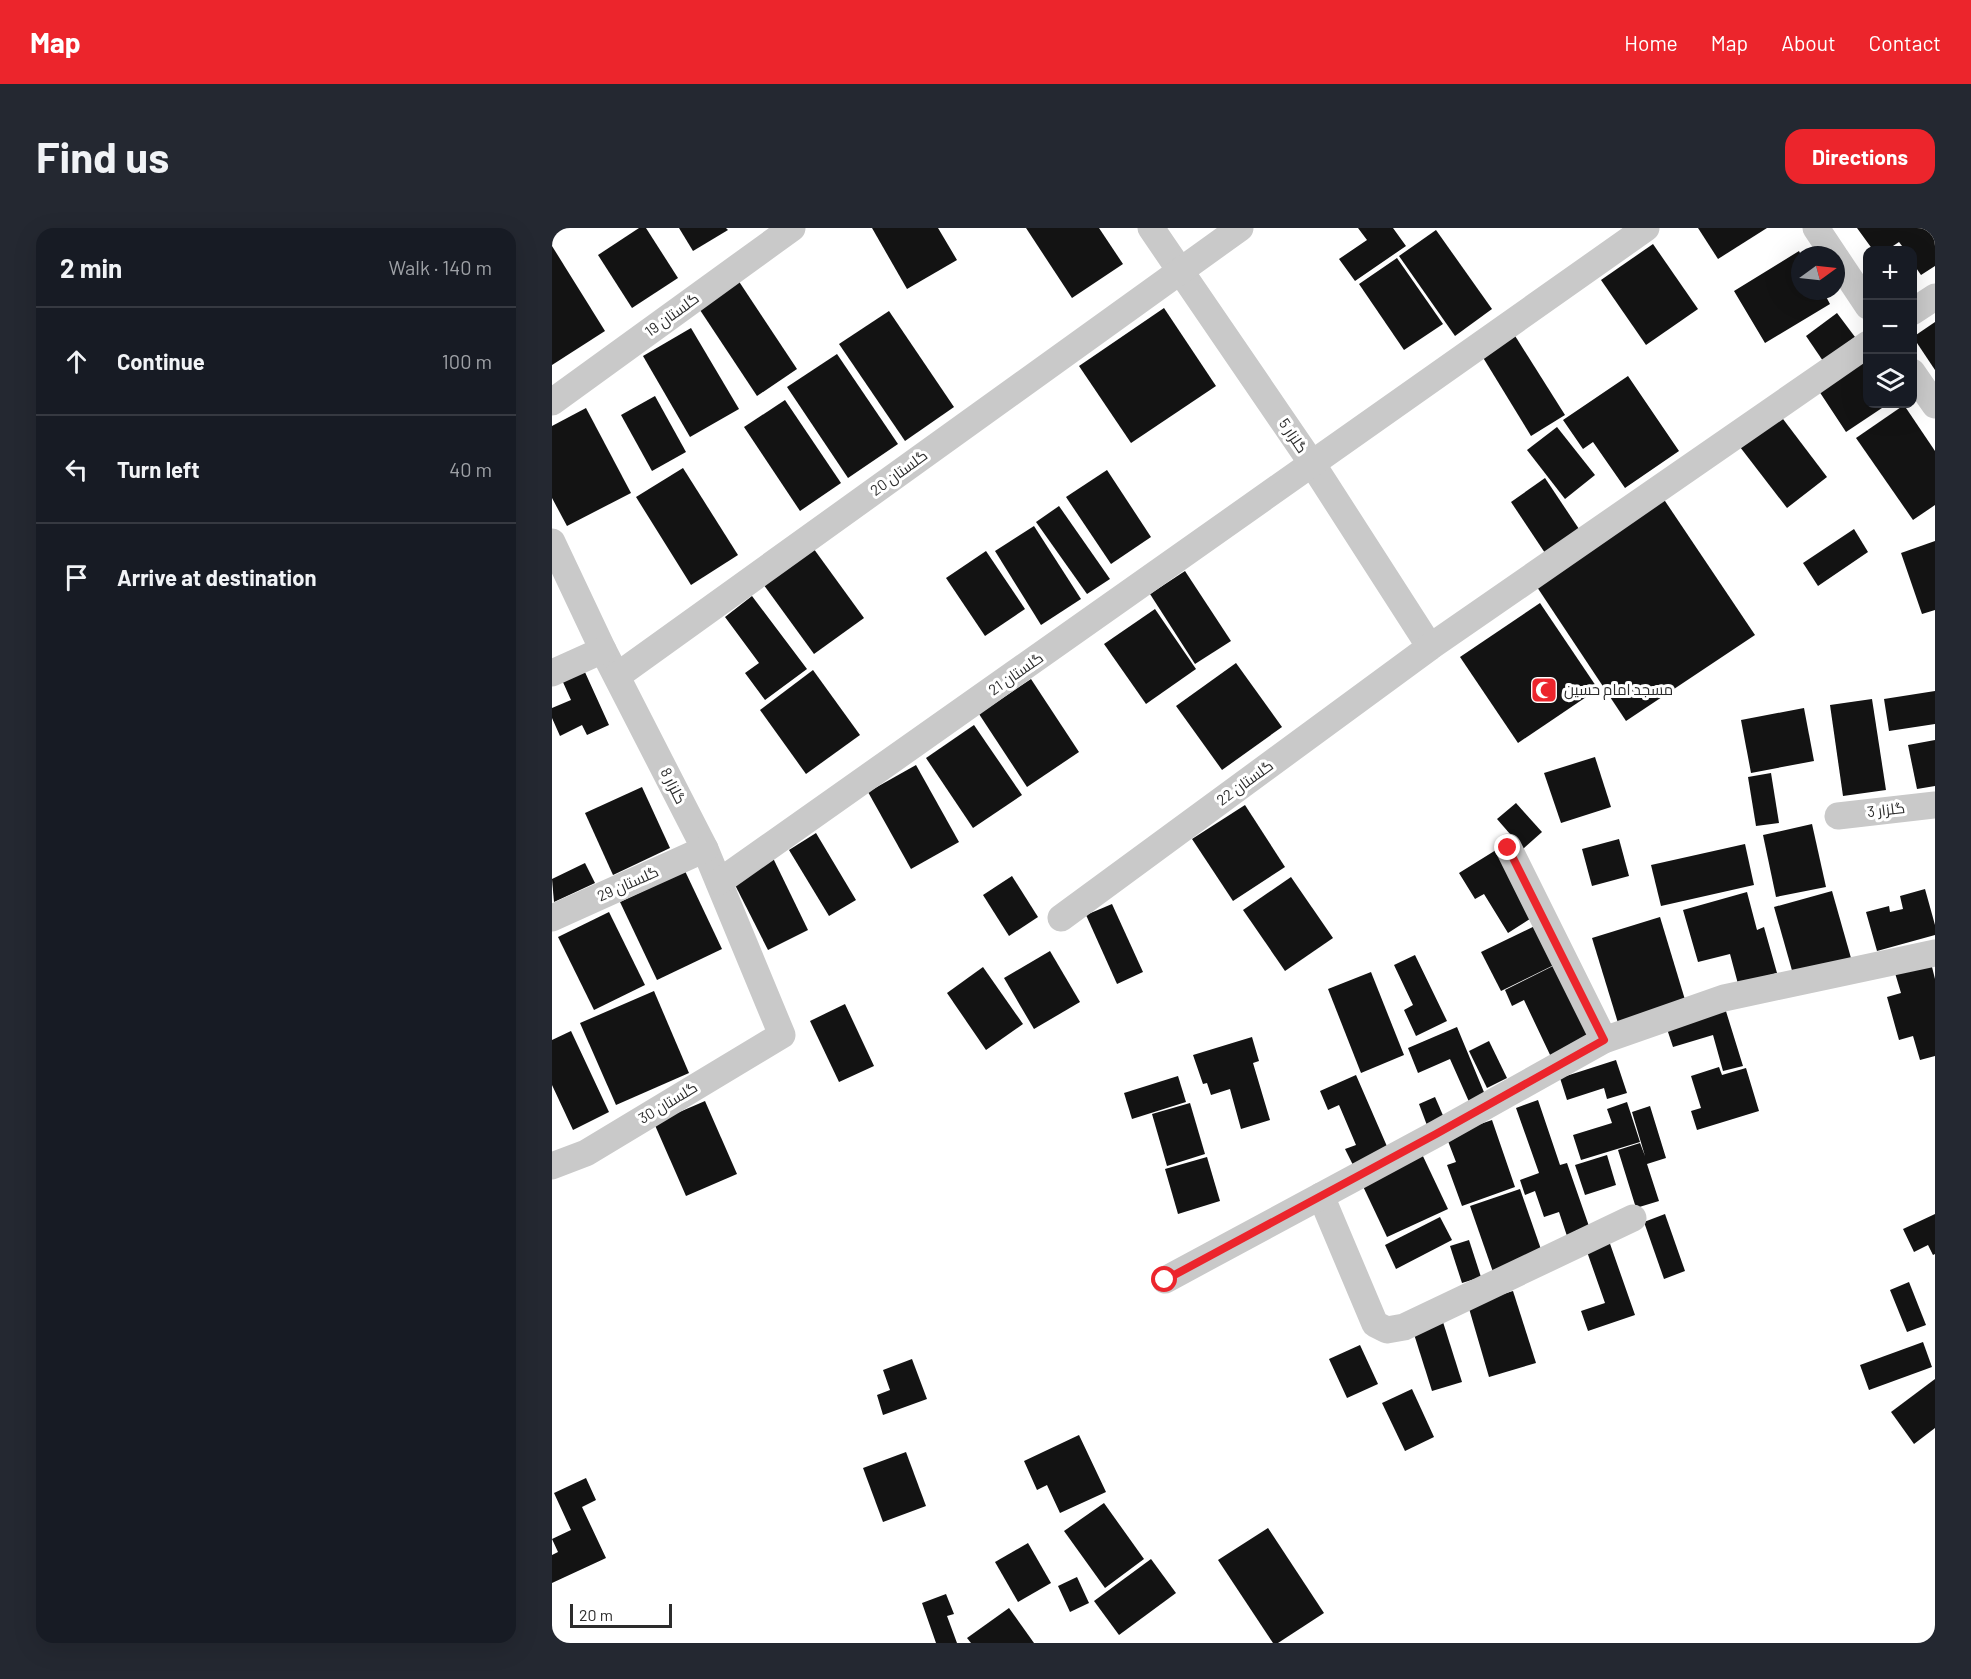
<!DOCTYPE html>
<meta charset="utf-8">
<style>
body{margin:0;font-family:Barlow,Cairo,sans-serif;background:#242831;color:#f1f3f6}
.controls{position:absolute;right:18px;top:18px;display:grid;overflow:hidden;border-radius:12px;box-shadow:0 6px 24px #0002}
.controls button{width:54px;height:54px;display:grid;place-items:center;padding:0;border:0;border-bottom:2px solid #363941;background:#171b24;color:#f1f3f6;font:30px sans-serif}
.compass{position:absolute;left:1239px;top:18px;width:54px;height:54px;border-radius:50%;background:#171b24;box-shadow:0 6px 24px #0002;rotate:75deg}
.scale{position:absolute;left:18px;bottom:15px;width:102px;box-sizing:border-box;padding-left:6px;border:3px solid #2c2c2c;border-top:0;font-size:16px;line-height:21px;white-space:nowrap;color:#2c2c2c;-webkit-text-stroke:4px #fff;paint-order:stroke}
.stop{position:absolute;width:18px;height:18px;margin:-14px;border:4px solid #ec252c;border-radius:50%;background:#fff}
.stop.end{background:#ec252c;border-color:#fff;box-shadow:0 2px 6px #0008}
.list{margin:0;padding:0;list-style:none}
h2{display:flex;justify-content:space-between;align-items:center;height:78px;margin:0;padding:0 24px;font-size:26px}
h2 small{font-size:20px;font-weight:400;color:#9ea1a6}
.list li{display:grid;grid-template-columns:39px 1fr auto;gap:18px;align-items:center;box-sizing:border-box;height:108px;padding:0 24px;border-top:2px solid #363941}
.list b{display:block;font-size:22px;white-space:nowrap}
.list em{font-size:20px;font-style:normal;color:#9ea1a6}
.icon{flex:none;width:33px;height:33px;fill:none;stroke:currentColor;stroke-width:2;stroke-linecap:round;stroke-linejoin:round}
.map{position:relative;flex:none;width:1383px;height:1415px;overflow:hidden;border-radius:18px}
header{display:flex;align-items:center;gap:36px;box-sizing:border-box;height:84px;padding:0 30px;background:#ec252c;color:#fff}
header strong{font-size:28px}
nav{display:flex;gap:33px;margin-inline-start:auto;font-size:21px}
.intro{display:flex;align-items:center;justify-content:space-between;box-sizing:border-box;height:144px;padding:0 36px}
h1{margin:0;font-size:42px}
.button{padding:15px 27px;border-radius:18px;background:#ec252c;color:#fff;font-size:21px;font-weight:700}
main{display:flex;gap:36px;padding:0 36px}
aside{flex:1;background:#171b24;border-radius:18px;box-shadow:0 6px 24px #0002}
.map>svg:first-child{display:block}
</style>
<header>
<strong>Map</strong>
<nav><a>Home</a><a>Map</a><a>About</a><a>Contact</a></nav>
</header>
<div class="intro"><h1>Find us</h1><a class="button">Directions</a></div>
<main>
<aside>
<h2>2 min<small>Walk · 140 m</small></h2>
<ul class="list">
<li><svg class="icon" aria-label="ahead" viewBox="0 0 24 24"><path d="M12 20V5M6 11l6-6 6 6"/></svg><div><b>Continue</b></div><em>100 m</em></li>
<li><svg class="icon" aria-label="left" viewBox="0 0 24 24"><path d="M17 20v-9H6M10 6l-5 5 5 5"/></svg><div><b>Turn left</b></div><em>40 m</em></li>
<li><svg class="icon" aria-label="arrive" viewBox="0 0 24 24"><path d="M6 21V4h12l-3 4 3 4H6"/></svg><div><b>Arrive at destination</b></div></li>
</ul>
</aside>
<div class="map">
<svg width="1383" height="1415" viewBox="0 0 1383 1415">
<rect width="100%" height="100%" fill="#fff"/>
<g fill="#131313">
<path d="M 87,0 L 94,0 L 126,50 L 80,80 L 46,27 Z"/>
<path d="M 127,0 L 174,0 L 176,2 L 141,23 Z"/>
<path d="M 320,0 L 386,0 L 405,32 L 355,61 Z"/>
<path d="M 474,0 L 547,0 L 571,36 L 520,70 Z"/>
<path d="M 806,0 L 841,0 L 854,18 L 803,53 L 787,31 L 815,12 Z"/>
<path d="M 1146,0 L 1215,0 L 1166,31 Z"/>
<path d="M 1305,0 L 1383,0 L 1383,38 L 1369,47 L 1360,34 L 1360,22 L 1353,22 L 1347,14 L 1335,22 L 1321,22 Z"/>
<path d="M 884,2 L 940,81 L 903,108 L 847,28 Z"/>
<path d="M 1101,16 L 1146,81 L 1094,117 L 1049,52 Z"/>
<path d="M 0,18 L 53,103 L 0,137 Z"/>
<path d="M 1247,23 L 1249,27 L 1248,63 L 1271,63 L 1278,76 L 1213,115 L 1182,63 Z"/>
<path d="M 845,30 L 891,96 L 852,122 L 807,56 Z"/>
<path d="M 186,52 L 245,141 L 205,168 L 146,79 Z"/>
<path d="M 612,80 L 664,158 L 579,215 L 527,138 Z"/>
<path d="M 337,83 L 402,179 L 353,213 L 287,116 Z"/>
<path d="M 1285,85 L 1303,109 L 1271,133 L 1254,108 Z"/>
<path d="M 1383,94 L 1383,142 L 1361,109 Z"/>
<path d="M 139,100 L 187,181 L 138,209 L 91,128 Z"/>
<path d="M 960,103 L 1013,187 L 979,208 L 927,123 Z"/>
<path d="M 285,126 L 346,216 L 296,250 L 235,159 Z"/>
<path d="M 1316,126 L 1316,176 L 1336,176 L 1294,204 L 1265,160 Z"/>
<path d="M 1076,148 L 1127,223 L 1073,260 L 1041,214 L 1031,221 L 1011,192 Z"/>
<path d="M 103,168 L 134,224 L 100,243 L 69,187 Z"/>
<path d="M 233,172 L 289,255 L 248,283 L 192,199 Z"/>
<path d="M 1352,177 L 1383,223 L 1383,277 L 1361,292 L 1304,210 Z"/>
<path d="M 34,180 L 79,265 L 15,298 L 0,270 L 0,198 Z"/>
<path d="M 1228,187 L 1275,249 L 1235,280 L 1188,219 Z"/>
<path d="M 1005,199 L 1043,247 L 1013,271 L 975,222 Z"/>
<path d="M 131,240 L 186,327 L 139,357 L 84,269 Z"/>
<path d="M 555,242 L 599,309 L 559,336 L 514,269 Z"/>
<path d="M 993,250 L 1029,304 L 995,328 L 959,274 Z"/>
<path d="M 1111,270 L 1203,407 L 1074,493 L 983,356 Z"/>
<path d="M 507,278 L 558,351 L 535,366 L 484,294 Z"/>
<path d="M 482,298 L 529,371 L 489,397 L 443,323 Z"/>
<path d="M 1302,301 L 1316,324 L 1266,358 L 1251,335 Z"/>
<path d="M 1383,313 L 1383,382 L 1370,386 L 1349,325 Z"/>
<path d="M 259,317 L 312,390 L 262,426 L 209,353 Z"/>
<path d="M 434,323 L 473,381 L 433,408 L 394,350 Z"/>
<path d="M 633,343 L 679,413 L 643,436 L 598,366 Z"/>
<path d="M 200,368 L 255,441 L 213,472 L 193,445 L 207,435 L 173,389 Z"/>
<path d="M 988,375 L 1046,461 L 966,515 L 908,429 Z"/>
<path d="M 603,381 L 644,441 L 594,476 L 552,416 Z"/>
<path d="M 684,435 L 730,499 L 670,542 L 624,478 Z"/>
<path d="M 32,442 L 57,497 L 35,507 L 30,497 L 8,508 L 0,490 L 0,480 L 19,472 L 10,452 Z"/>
<path d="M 261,442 L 308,507 L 254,546 L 208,482 Z"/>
<path d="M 479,451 L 527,524 L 475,559 L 427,486 Z"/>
<path d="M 1383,463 L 1383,496 L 1337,503 L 1332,471 Z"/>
<path d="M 1320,471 L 1334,562 L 1291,568 L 1278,477 Z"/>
<path d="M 1252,480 L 1262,533 L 1199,545 L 1189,492 Z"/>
<path d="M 422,497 L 470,567 L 421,600 L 374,530 Z"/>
<path d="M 1383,512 L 1383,558 L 1365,561 L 1356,517 Z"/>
<path d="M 1043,529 L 1059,579 L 1009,595 L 992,545 Z"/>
<path d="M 364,537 L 407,614 L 359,641 L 316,564 Z"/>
<path d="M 1219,545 L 1227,595 L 1204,598 L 1196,549 Z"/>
<path d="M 90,559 L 118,620 L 61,647 L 33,585 Z"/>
<path d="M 964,575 L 990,604 L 971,621 L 945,591 Z"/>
<path d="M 693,577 L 733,639 L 681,673 L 640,611 Z"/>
<path d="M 1260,596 L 1274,659 L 1224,669 L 1211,607 Z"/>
<path d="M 264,605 L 304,672 L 277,688 L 237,622 Z"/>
<path d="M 1067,611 L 1077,648 L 1040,658 L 1030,621 Z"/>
<path d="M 1193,616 L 1202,657 L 1109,678 L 1099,637 Z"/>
<path d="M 944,622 L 984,687 L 956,705 L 932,666 L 923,671 L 907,645 Z"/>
<path d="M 221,630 L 256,702 L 216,722 L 180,651 Z"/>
<path d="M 33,635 L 43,655 L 2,674 L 0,651 Z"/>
<path d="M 133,643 L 170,721 L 105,752 L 68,674 Z"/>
<path d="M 460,648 L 486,689 L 457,708 L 431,667 Z"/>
<path d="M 739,649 L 781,710 L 733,743 L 691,682 Z"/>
<path d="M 1373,661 L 1383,697 L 1383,707 L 1325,723 L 1314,684 L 1337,678 L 1338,684 L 1351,681 L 1348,668 Z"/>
<path d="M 1280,663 L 1299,730 L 1241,746 L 1222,679 Z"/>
<path d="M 1195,664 L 1205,702 L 1212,699 L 1225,745 L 1186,756 L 1178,726 L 1146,734 L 1131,682 Z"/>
<path d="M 560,676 L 591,744 L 565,756 L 534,687 Z"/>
<path d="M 57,684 L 93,757 L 42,782 L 6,709 Z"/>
<path d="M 1108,689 L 1134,775 L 1066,795 L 1040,710 Z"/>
<path d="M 985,697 L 1004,736 L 949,763 L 929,724 Z"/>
<path d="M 498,723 L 528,774 L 482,801 L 452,750 Z"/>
<path d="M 863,727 L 895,793 L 864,808 L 852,782 L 861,777 L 842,737 Z"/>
<path d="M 1009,734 L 1039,811 L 1000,831 L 972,772 L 960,778 L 953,762 Z"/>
<path d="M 1379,735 L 1383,751 L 1383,828 L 1368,832 L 1361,808 L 1347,812 L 1335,769 L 1349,765 L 1343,745 Z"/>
<path d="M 431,739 L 471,796 L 434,822 L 395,765 Z"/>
<path d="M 819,744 L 852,827 L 809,845 L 776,761 Z"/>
<path d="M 102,763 L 137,845 L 64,877 L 28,795 Z"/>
<path d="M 293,776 L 322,838 L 287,854 L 258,793 Z"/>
<path d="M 1173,780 L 1191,838 L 1171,843 L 1161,807 L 1121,819 L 1114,798 Z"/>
<path d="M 905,799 L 934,869 L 918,876 L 898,831 L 866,845 L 856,820 Z"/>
<path d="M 19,803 L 57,884 L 21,902 L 0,857 L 0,812 Z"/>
<path d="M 700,809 L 707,833 L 701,835 L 718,892 L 689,901 L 678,861 L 659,867 L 655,855 L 651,856 L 641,827 Z"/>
<path d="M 937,813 L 955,850 L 935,860 L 917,823 Z"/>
<path d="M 1064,832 L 1075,865 L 1055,871 L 1052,860 L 1015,872 L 1008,850 Z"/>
<path d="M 1167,839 L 1170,847 L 1194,840 L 1207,883 L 1145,902 L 1139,883 L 1149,880 L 1139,848 Z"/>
<path d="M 804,847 L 837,923 L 802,939 L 793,921 L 804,917 L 787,877 L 776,882 L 768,863 Z"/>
<path d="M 626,848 L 634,874 L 580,891 L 572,865 Z"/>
<path d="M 883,869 L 893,892 L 876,900 L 867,876 Z"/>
<path d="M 986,872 L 1008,937 L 1015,935 L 1039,1004 L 1016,1011 L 1007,984 L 992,989 L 983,963 L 973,967 L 968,952 L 987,945 L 964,880 Z"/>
<path d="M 153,873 L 185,946 L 134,968 L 102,895 Z"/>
<path d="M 1075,874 L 1088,914 L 1029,932 L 1021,907 L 1060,895 L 1055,881 Z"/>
<path d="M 638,875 L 653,926 L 615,938 L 600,886 Z"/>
<path d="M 1098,878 L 1114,930 L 1095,936 L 1107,973 L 1084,980 L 1066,922 L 1088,915 L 1093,928 L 1080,884 Z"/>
<path d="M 940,892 L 963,959 L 910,978 L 895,937 L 904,934 L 894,908 Z"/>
<path d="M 869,924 L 896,981 L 835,1009 L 808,952 Z"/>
<path d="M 1055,927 L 1064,957 L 1033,967 L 1023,937 Z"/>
<path d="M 655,929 L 668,973 L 626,986 L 613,941 Z"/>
<path d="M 968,961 L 991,1027 L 941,1044 L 918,978 Z"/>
<path d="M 1113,986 L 1133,1043 L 1112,1051 L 1092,994 Z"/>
<path d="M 1383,986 L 1383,1026 L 1381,1027 L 1376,1017 L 1362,1024 L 1351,1001 Z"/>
<path d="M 888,989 L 900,1012 L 844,1041 L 833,1017 Z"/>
<path d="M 1056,1010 L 1083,1087 L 1036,1103 L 1029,1083 L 1053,1075 L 1033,1018 Z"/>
<path d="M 917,1012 L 929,1049 L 910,1055 L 898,1018 Z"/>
<path d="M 1357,1054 L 1374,1097 L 1355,1104 L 1338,1062 Z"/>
<path d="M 961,1063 L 984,1135 L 937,1149 L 916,1077 Z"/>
<path d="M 891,1094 L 910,1154 L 880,1163 L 861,1103 Z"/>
<path d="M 1371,1114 L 1380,1139 L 1317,1162 L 1308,1137 Z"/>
<path d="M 808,1117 L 826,1156 L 795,1170 L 777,1131 Z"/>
<path d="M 360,1131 L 375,1171 L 331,1187 L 325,1167 L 338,1162 L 331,1142 Z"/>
<path d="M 1383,1151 L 1383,1200 L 1362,1216 L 1339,1184 Z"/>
<path d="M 860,1161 L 882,1209 L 853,1223 L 830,1175 Z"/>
<path d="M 527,1207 L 554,1264 L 508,1285 L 495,1257 L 485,1262 L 472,1233 Z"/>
<path d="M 354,1224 L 374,1278 L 331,1294 L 311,1240 Z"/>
<path d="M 34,1250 L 44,1272 L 30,1279 L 54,1330 L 0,1355 L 0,1327 L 6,1324 L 0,1311 L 19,1302 L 2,1265 Z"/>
<path d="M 552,1275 L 592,1331 L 553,1360 L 512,1303 Z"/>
<path d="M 716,1300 L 772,1385 L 726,1415 L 721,1415 L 666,1332 Z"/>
<path d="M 476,1315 L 499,1355 L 466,1374 L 443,1334 Z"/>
<path d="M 599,1331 L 624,1365 L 567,1407 L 542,1373 Z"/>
<path d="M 525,1349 L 537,1375 L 518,1384 L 506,1358 Z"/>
<path d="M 394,1366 L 402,1386 L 395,1388 L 405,1415 L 384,1415 L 370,1375 Z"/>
<path d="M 457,1380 L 482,1415 L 419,1415 L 415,1410 Z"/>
</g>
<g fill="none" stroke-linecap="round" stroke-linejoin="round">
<g stroke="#c9c9c9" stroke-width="27">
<path d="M 599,0 L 761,237 L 878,419"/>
<path d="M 1264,0 L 1282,27"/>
<path d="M 1284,30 L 1316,78"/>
<path d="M 1360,84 L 1383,69"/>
<path d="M 1360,144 L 1383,177"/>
<path d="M 0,174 L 240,0"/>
<path d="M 0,314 L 51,422 L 153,621 L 230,807 L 34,925 L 0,938"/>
<path d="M 0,445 L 51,422"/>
<path d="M 65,448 L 688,0"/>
<path d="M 1286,588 L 1383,577"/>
<path d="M 956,619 L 1052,812"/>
<path d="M 167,654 L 1094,0"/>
<path d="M 0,690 L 153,621"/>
<path d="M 509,690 L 878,419 L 1316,116"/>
<path d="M 769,968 L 823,1096 L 835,1102 L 852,1099 L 1081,990"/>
<path d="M 613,1052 L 884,906 L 1052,812 L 1172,770 L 1383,725"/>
</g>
</g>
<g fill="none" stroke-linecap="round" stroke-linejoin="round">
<path stroke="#ec252c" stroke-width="8" d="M 613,1052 L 884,906 L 1052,812 L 956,620"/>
</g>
<defs>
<symbol id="mosque-square" viewBox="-11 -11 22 22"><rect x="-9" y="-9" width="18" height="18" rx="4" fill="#ec252c" stroke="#fff"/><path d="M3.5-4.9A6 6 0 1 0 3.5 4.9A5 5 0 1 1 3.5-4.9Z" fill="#fff"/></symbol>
</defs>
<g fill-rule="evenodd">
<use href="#mosque-square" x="977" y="447" width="30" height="30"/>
</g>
<g text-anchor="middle" stroke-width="6" stroke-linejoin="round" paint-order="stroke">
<g font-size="15" fill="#2c2c2c" stroke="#fff">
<text transform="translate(120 87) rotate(-36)" y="5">گلستان 19</text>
<text transform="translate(741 208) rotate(56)" y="5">گلزار 5</text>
<text transform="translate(347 245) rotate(-36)" y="5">گلستان 20</text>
<text transform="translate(464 446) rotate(-35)" y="5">گلستان 21</text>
<text transform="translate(693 555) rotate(-36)" y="5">گلستان 22</text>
<text transform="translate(121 558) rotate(63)" y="5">گلزار 8</text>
<text transform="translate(1334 582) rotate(-7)" y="5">گلزار 3</text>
<text transform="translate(76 656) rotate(-24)" y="5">گلستان 29</text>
<text transform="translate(116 875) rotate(-31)" y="5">گلستان 30</text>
</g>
<g font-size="15" fill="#2c2c2c" stroke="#fff" text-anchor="start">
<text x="1012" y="467">مسجد امام حسین</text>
</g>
</g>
</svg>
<div class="controls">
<button>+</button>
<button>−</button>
<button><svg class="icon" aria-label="layers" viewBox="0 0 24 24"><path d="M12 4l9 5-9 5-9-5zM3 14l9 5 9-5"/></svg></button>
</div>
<svg class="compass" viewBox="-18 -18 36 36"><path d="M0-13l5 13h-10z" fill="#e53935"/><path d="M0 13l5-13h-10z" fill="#9ea1a6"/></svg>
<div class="scale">20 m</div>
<div class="stop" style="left:613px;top:1052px"></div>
<div class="stop end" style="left:956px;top:620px"></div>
</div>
</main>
